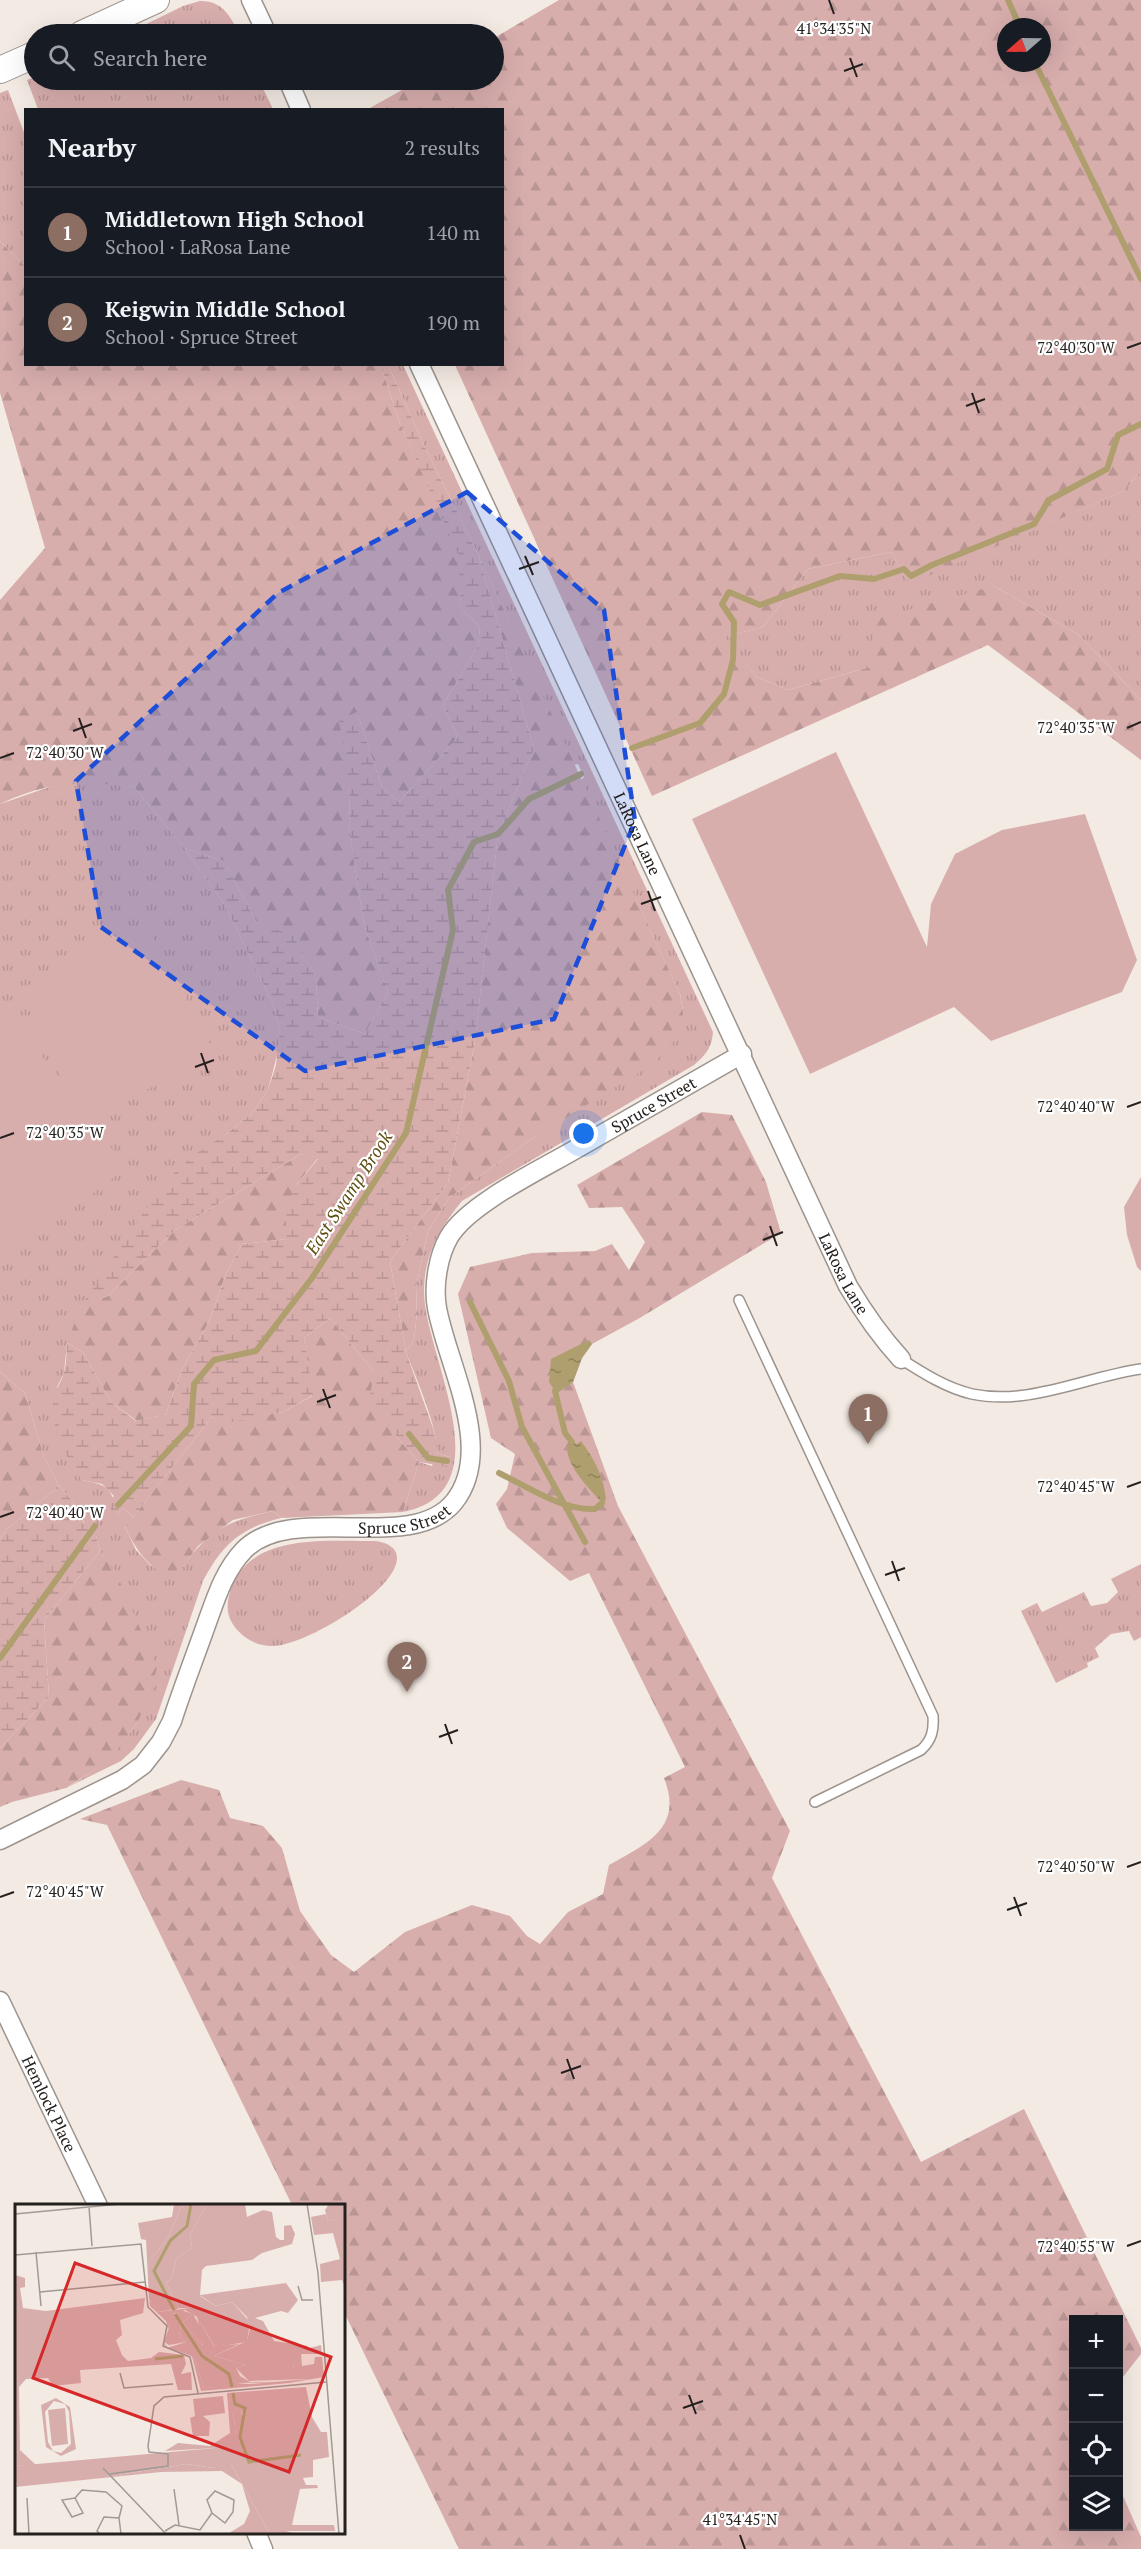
<!DOCTYPE html>
<meta charset="utf-8">
<style>
body{margin:0;font-family:"PT Serif",serif;background:#242831;color:#f1f3f6}
.controls{position:absolute;right:18px;bottom:18px;display:grid;overflow:hidden;border-radius:0px;box-shadow:0 6px 24px #0002}
.controls button{width:54px;height:54px;display:grid;place-items:center;padding:0;border:0;border-bottom:2px solid #363941;background:#171b24;color:#f1f3f6;font:30px sans-serif}
.compass{position:absolute;left:997px;top:18px;width:54px;height:54px;border-radius:50%;background:#171b24;box-shadow:0 6px 24px #0002;rotate:250deg}
.you{position:absolute;left:584px;top:1134px;width:21px;height:21px;margin:-15px;border:4px solid #fff;border-radius:50%;background:#1a73e8;box-shadow:0 0 0 9px #1a73e833}
.badge{display:grid;place-items:center;width:39px;height:39px;border-radius:50%;background:#1a73e8;color:#fff;font-size:20px;font-weight:700}
.pin{position:absolute;translate:-50% -50px;filter:drop-shadow(0 2px 3px #0008)}
.pin::after{content:'';position:absolute;top:32px;width:21px;height:18px;background:inherit;clip-path:polygon(0 0,100% 0,50% 100%)}
.list{margin:0;padding:0;list-style:none}
h2{display:flex;justify-content:space-between;align-items:center;height:78px;margin:0;padding:0 24px;font-size:26px}
h2 small{font-size:20px;font-weight:400;color:#9ea1a6}
.list li{display:grid;grid-template-columns:39px 1fr auto;gap:18px;align-items:center;box-sizing:border-box;height:90px;padding:0 24px;border-top:2px solid #363941}
.list b{display:block;font-size:22px;white-space:nowrap}
.list p{margin:0;font-size:20px;white-space:nowrap;color:#9ea1a6}
.list em{font-size:20px;font-style:normal;color:#9ea1a6}
.icon{flex:none;width:33px;height:33px;fill:none;stroke:currentColor;stroke-width:2;stroke-linecap:round;stroke-linejoin:round}
.map{position:relative;flex:none;width:1141px;height:2549px;overflow:hidden}
.search{position:absolute;background:#171b24;box-shadow:0 6px 24px #0002;left:24px;top:24px;width:480px;height:66px;display:flex;align-items:center;gap:15px;box-sizing:border-box;padding:0 21px;border-radius:33px;color:#9ea1a6;font-size:22px}
.panel{position:absolute;background:#171b24;box-shadow:0 6px 24px #0002;left:24px;top:108px;width:480px;height:258px;border-radius:0px}
.map>svg:first-child{display:block}
</style>
<div class="map">
<svg width="1141" height="2549" viewBox="0 0 1141 2549">
<defs>
<pattern id="grass-tufts" width="24" height="20" patternUnits="userSpaceOnUse" patternTransform="scale(1.5)"><rect width="24" height="20" fill="#d8aead"/><path d="M3 7l-1-3M5 7V3M7 7l1-3M15 17l-1-3M17 17v-4M19 17l1-3" fill="none" stroke="#b99594"/></pattern>
<pattern id="forest-firs" width="22" height="20" patternUnits="userSpaceOnUse" patternTransform="scale(1.5)"><rect width="22" height="20" fill="#d8aead"/><path d="M5 1l3.5 6h-7zM16 11l3.5 6h-7z" fill="#b99594"/></pattern>
<pattern id="wetland-marsh" width="20" height="14" patternUnits="userSpaceOnUse" patternTransform="scale(1.5)"><rect width="20" height="14" fill="#d8aead"/><path d="M1 5h8M5 5V1M11 12h8M15 12V8" fill="none" stroke="#b99594"/></pattern>
<pattern id="water-ripples" width="26" height="14" patternUnits="userSpaceOnUse" patternTransform="scale(1.5)"><rect width="26" height="14" fill="#af9f6e"/><path d="M2 4q2-2 4 0t4 0M15 11q2-2 4 0t4 0" fill="none" stroke="#8e815a"/></pattern>
</defs>
<rect width="100%" height="100%" fill="#f3eae3"/>
<g fill="url(#grass-tufts)">
<path d="M 200,1 C 221,0 231,16 239,34 L 126,34 L 183,6 Z"/>
<path d="M 34,77 L 34,80 L 259,80 L 273,109 L 38,109 L 27,80 Z"/>
<path d="M 8,90 L 25,135 L 25,266 L 0,241 L 0,93 Z"/>
<path d="M 388,365 L 403,365 L 713,1032 C 712,1047 706,1055 694,1065 L 462,1201 C 440,1228 424,1255 424,1291 C 424,1355 507,1491 403,1512 L 419,1462 L 432,1466 L 433,1463 L 450,1457 L 436,1453 C 441,1435 414,1373 406,1352 L 414,1340 L 417,1313 L 416,1287 L 428,1231 L 449,1198 L 533,1138 L 684,1016 L 680,994 L 581,780 L 584,777 L 578,764 L 574,765 L 478,554 L 423,443 Z"/>
<path d="M 1141,470 L 1141,700 L 1079,635 L 994,586 L 870,667 L 788,690 L 757,677 L 723,637 L 763,627 L 808,569 L 891,552 L 910,583 L 1124,491 Z"/>
<path d="M 93,781 L 134,787 L 185,849 L 225,905 L 273,1004 L 280,1030 L 279,1048 L 268,1090 L 252,1113 L 225,1135 L 67,1343 L 64,1373 L 57,1387 L 82,1480 C 108,1485 112,1488 117,1514 L 124,1508 L 133,1517 L 125,1527 L 136,1550 L 151,1566 L 183,1567 C 210,1528 229,1521 273,1511 L 281,1518 C 240,1528 222,1545 203,1581 L 156,1719 L 134,1749 L 121,1761 L 66,1788 C 101,1768 114,1755 137,1723 L 117,1576 L 100,1551 L 96,1536 L 85,1524 L 73,1501 L 59,1486 L 44,1457 L 25,1393 L 0,1372 L 0,804 L 55,785 Z"/>
<path d="M 375,1541 C 385,1542 398,1547 397,1559 C 395,1592 303,1647 272,1646 C 255,1646 239,1636 231,1621 C 225,1610 228,1597 232,1586 C 254,1532 329,1542 375,1541 Z"/>
<path d="M 1141,1564 L 1141,1637 L 1134,1641 L 1129,1631 L 1111,1634 L 1095,1648 L 1099,1657 L 1087,1663 L 1088,1667 L 1056,1683 L 1021,1611 L 1037,1603 L 1042,1612 L 1084,1592 L 1091,1606 L 1107,1603 L 1118,1592 L 1111,1579 Z"/>
</g>
<g fill="url(#forest-firs)" fill-rule="evenodd">
<path d="M 559,0 L 1141,0 L 1141,470 L 1124,491 L 910,584 L 891,552 L 808,569 L 763,627 L 724,637 L 757,677 L 788,690 L 870,667 L 875,619 L 994,586 L 1079,635 L 1141,700 L 1141,760 L 988,645 L 652,796 L 455,365 L 502,364 L 502,110 L 368,109 L 420,80 L 494,80 L 494,38 ZM 1006,27 L 1042,27 L 1042,63 L 1006,63 Z"/>
<path d="M 0,241 L 25,266 L 26,364 L 381,365 L 398,419 L 459,554 L 461,609 L 480,627 L 478,646 L 443,705 L 458,737 L 399,802 L 382,788 L 357,712 L 349,782 L 350,836 L 364,925 L 388,992 L 365,1034 L 318,1017 L 316,976 L 293,937 L 256,921 L 224,861 L 185,849 L 134,787 C 83,780 48,781 0,804 L 0,600 L 45,548 L 0,393 Z"/>
<path d="M 478,554 L 680,994 L 684,1017 L 674,1041 L 653,1064 L 533,1138 L 449,1198 L 428,1231 L 416,1287 L 417,1313 L 414,1340 L 406,1352 L 390,1261 L 448,1183 L 475,1041 L 498,834 L 534,749 Z"/>
<path d="M 702,1112 L 732,1115 L 766,1182 L 781,1233 L 638,1319 L 592,1344 L 582,1358 L 573,1382 L 618,1506 L 790,1831 L 772,1878 L 921,2162 L 1024,2109 L 1141,2348 L 1141,2354 L 1119,2382 L 1118,2320 L 1074,2320 L 1074,2526 L 1118,2526 L 1119,2487 L 1141,2537 L 1141,2549 L 459,2549 L 344,2312 L 344,2206 L 292,2205 L 107,1825 L 80,1819 L 181,1780 L 219,1790 L 230,1818 L 263,1826 L 282,1848 L 300,1911 L 331,1955 L 354,1972 L 405,1932 L 472,1905 L 510,1916 L 527,1936 L 540,1944 L 568,1912 L 603,1894 L 609,1865 C 646,1844 684,1828 664,1778 L 685,1767 L 589,1573 L 570,1581 L 507,1528 L 496,1504 L 507,1489 L 515,1454 L 491,1438 L 458,1294 L 470,1267 L 532,1253 L 595,1251 L 612,1244 L 629,1270 L 645,1242 L 622,1207 L 589,1208 L 577,1185 Z"/>
<path d="M 301,1154 L 318,1158 L 297,1184 L 287,1239 L 242,1244 L 226,1274 L 209,1322 L 182,1369 L 166,1414 L 137,1421 L 111,1402 L 83,1352 L 67,1343 L 81,1306 L 108,1296 L 175,1230 Z"/>
<path d="M 330,1318 L 374,1372 L 395,1435 L 419,1462 L 403,1512 L 281,1518 L 273,1511 L 233,1520 L 198,1546 L 183,1567 L 165,1576 C 145,1563 135,1548 125,1527 L 212,1417 L 226,1422 L 283,1412 L 312,1396 L 304,1338 Z"/>
<path d="M 0,1372 L 25,1393 L 44,1457 L 59,1486 L 7,1529 L 0,1539 Z"/>
<path d="M 100,1551 L 117,1575 L 157,1667 L 151,1693 L 137,1723 L 115,1753 L 104,1764 L 66,1788 L 12,1802 L 0,1807 L 0,1748 L 49,1697 L 44,1620 Z"/>
</g>
<g fill="url(#wetland-marsh)">
<path d="M 381,365 L 388,365 L 423,443 L 478,554 L 534,749 L 498,834 L 475,1041 L 448,1183 L 390,1261 L 406,1352 L 433,1428 L 438,1446 L 436,1453 L 450,1457 L 448,1467 L 419,1462 L 395,1435 L 370,1397 L 374,1372 L 330,1318 L 304,1338 L 313,1395 L 283,1412 L 226,1423 L 212,1417 L 133,1517 L 124,1508 L 117,1514 L 107,1503 L 114,1496 L 102,1484 L 82,1480 C 67,1459 50,1429 53,1402 C 54,1390 62,1382 64,1372 C 67,1363 66,1352 67,1343 L 83,1352 L 111,1402 L 136,1421 L 166,1414 L 182,1369 L 209,1322 L 226,1274 L 242,1244 L 287,1239 L 285,1210 L 297,1184 L 318,1159 L 301,1154 L 175,1230 L 108,1296 L 81,1306 L 164,1182 L 195,1154 L 225,1135 L 252,1113 L 268,1090 L 276,1065 L 280,1030 L 273,1004 L 225,905 L 185,849 L 224,861 L 256,921 L 293,936 L 316,976 L 318,1017 L 365,1034 L 388,992 L 364,925 L 350,836 L 349,782 L 339,720 L 357,712 L 382,788 L 399,802 L 458,737 L 443,705 L 478,646 L 480,627 L 461,609 L 458,554 L 398,419 Z"/>
<path d="M 59,1486 L 73,1501 L 84,1523 L 91,1518 L 102,1530 L 96,1536 L 100,1551 L 44,1620 L 49,1697 L 0,1748 L 0,1539 L 7,1529 Z"/>
</g>
<g fill="#d8aead">
<path d="M 836,752 L 927,947 L 931,904 L 955,854 L 1002,830 L 1085,814 L 1137,960 L 1122,992 L 991,1041 L 954,1007 L 810,1074 L 692,819 Z"/>
<path d="M 147,926 L 216,1055 L 90,1118 L 126,1168 L 6,1260 L 0,1253 L 0,1001 L 81,1108 L 51,1061 L 21,990 L 93,943 Z"/>
<path d="M 1141,1177 L 1141,1271 L 1137,1267 L 1127,1235 L 1124,1207 Z"/>
</g>
<g fill="url(#water-ripples)">
<path d="M 589,1340 L 592,1344 L 582,1358 L 573,1382 L 559,1392 L 555,1391 L 549,1382 L 551,1359 Z"/>
<path d="M 581,1441 C 595,1460 604,1477 606,1500 L 602,1503 C 589,1488 566,1466 567,1446 L 572,1442 L 577,1444 Z"/>
</g>
<g fill="none" stroke-linecap="round" stroke-linejoin="round">
<g stroke="#af9f6e" stroke-width="6">
<path d="M 1008,0 L 1020,27"/>
<path d="M 1035,63 L 1141,279"/>
<path d="M 632,748 L 700,723 L 724,694 L 733,660 L 734,622 L 722,604 L 729,592 L 760,605 L 840,576 L 874,579 L 904,569 L 911,576 L 932,565 L 1034,524 L 1049,500 L 1107,469 L 1118,435 L 1141,424"/>
<path d="M 470,1302 L 509,1381 L 522,1427 L 585,1542"/>
<path d="M 555,1391 L 565,1433 L 572,1442"/>
<path d="M 409,1434 L 428,1458 L 447,1461"/>
<path d="M 499,1473 C 528,1487 563,1511 595,1509 L 602,1503"/>
<path d="M 118,1505 L 191,1426 L 194,1384 L 214,1360 L 256,1351 L 312,1278 L 406,1133 L 453,930 L 448,890 L 474,842 L 498,834 L 529,799 L 581,774"/>
<path d="M 0,1658 L 95,1526"/>
</g>
<defs>
<g id="lane">
<path d="M 739,1300 L 933,1716 C 934,1730 932,1740 921,1750 L 815,1802"/>
<path d="M 901,1359 C 923,1373 946,1388 972,1394 C 1029,1406 1085,1377 1141,1369"/>
</g>
<g id="street">
<path d="M 251,0 L 267,34"/>
<path d="M 288,80 L 301,110"/>
<path id="s1" d="M 419,364 L 848,1286 C 864,1313 880,1336 901,1359"/>
<path id="s2" d="M 0,1840 L 122,1780 L 143,1765 L 161,1742 L 172,1721 C 182,1690 194,1659 205,1628 C 215,1601 223,1572 244,1550 C 293,1501 411,1555 454,1502 C 496,1450 447,1364 437,1308 C 433,1286 438,1256 449,1237 C 468,1204 542,1169 576,1149 C 631,1118 686,1086 742,1054"/>
<path id="s3" d="M 0,2001 L 98,2206"/>
<path d="M 256,2532 L 263,2549"/>
</g>
<g id="secondary">
<path d="M 82,34 L 156,0"/>
<path d="M 0,70 L 34,55"/>
</g>
</defs>
<use href="#lane" stroke="#9c938d" stroke-width="12"/>
<use href="#street" stroke="#9c938d" stroke-width="21"/>
<use href="#secondary" stroke="#9c938d" stroke-width="28"/>
<use href="#lane" stroke="#fff" stroke-width="9"/>
<use href="#street" stroke="#fff" stroke-width="18"/>
<use href="#secondary" stroke="#fff" stroke-width="26"/>
</g>
<path fill="#1d4ed8" fill-opacity="0.2" stroke="#1d4ed8" stroke-width="4.5" stroke-dasharray="12 8" stroke-linejoin="round" d="M 467,492 L 604,610 L 635,821 L 554,1019 L 305,1071 L 101,927 L 76,781 L 278,593 Z"/>
<path fill="none" stroke="#24201e" stroke-width="2" d="M 829,0 L 834,14M 850,58 L 857,77M 844,71 L 863,64M 1127,348 L 1141,343M 972,393 L 979,413M 966,406 L 985,399M 525,556 L 533,575M 519,569 L 539,562M 79,718 L 86,738M 1127,728 L 1141,722M 73,731 L 92,724M 0,758 L 14,753M 648,891 L 655,911M 641,904 L 661,897M 201,1053 L 208,1073M 195,1067 L 214,1060M 1127,1107 L 1141,1102M 0,1138 L 14,1133M 770,1226 L 777,1246M 763,1240 L 783,1232M 323,1389 L 330,1408M 317,1402 L 336,1395M 1127,1487 L 1141,1482M 0,1517 L 14,1512M 892,1561 L 899,1581M 885,1575 L 905,1568M 445,1724 L 452,1744M 439,1737 L 458,1730M 1127,1867 L 1141,1862M 0,1897 L 14,1892M 1014,1897 L 1021,1916M 1007,1910 L 1027,1903M 567,2059 L 574,2079M 561,2073 L 581,2066M 1127,2246 L 1141,2241M 689,2395 L 696,2414M 683,2408 L 703,2401M 740,2535 L 745,2549"/>
<g text-anchor="middle" stroke-width="4.5" stroke-linejoin="round" paint-order="stroke">
<g font-size="16" fill="#24201e" stroke="#fff">
<text dy="6" stroke="none"><textPath href="#s1" startOffset="518">LaRosa Lane</textPath></text>
<text dy="6" stroke="none"><textPath href="#s2" startOffset="1144">Spruce Street</textPath></text>
<text dy="6" stroke="none"><textPath href="#s1" startOffset="1004">LaRosa Lane</textPath></text>
<text dy="6" stroke="none"><textPath href="#s2" startOffset="568">Spruce Street</textPath></text>
<text dy="6" stroke="none"><textPath href="#s3" startOffset="114">Hemlock Place</textPath></text>
</g>
<g font-size="18" font-style="italic" fill="#604e13" stroke="#fff">
<text transform="translate(349 1193) rotate(-57)" y="6">East Swamp Brook</text>
</g>
</g>
<g transform="translate(15 2204)">
<rect width="330" height="330" fill="#f3eae3"/>
<path d="M 311,10 L 313,17 L 329,13 L 330,17 L 330,84 L 327,76 L 306,78 L 305,60 L 325,55 L 318,29 L 299,31 L 296,13 ZM 185,92 L 201,102 L 217,98 L 235,118 L 232,138 L 200,143 L 182,113 L 170,106 L 152,112 L 155,121 L 153,125 L 151,117 L 135,102 L 134,94 L 143,108 L 175,104 ZM 149,138 L 152,144 L 165,144 L 177,151 L 179,154 L 189,184 L 294,175 L 289,165 L 279,165 L 278,161 L 287,146 L 306,141 L 307,150 L 286,150 L 287,162 L 299,160 L 300,153 L 307,153 L 309,173 L 274,179 L 186,187 L 177,152 L 150,143 ZM 226,202 L 228,222 L 271,327 L 282,330 L 255,330 L 216,260 L 199,264 L 172,260 L 103,271 L 0,279 L 0,262 L 200,244 L 221,231 L 218,207 Z" fill="#d8aead"/>
<path d="M 159,0 L 171,0 L 165,5 L 153,34 L 135,56 L 156,106 L 143,108 L 134,94 L 131,36 L 126,35 L 123,19 L 157,13 ZM 192,0 L 230,0 L 232,13 L 248,6 L 257,8 L 261,33 L 265,36 L 269,36 L 269,22 L 276,21 L 280,30 L 277,40 L 247,49 L 237,56 L 191,62 L 187,66 L 185,91 L 271,79 L 283,96 L 273,109 L 266,107 L 240,114 L 248,117 L 259,137 L 293,142 L 278,161 L 279,165 L 294,163 L 294,175 L 234,177 L 221,164 L 231,161 L 199,152 L 232,137 L 235,125 L 232,113 L 217,98 L 201,102 L 186,92 L 175,104 L 164,104 L 151,79 L 157,74 L 161,55 L 177,44 L 175,31 ZM 314,0 L 330,0 L 330,17 L 328,14 L 313,17 L 310,6 ZM 0,71 L 10,74 L 10,83 L 5,84 L 8,104 L 31,107 L 130,94 L 128,109 L 105,116 L 107,131 L 101,136 L 107,151 L 113,157 L 136,154 L 144,148 L 169,151 L 171,160 L 166,170 L 176,168 L 177,186 L 163,186 L 156,160 L 65,166 L 66,179 L 38,182 L 33,174 L 11,175 L 4,183 L 5,246 L 21,261 L 0,262 ZM 158,109 L 166,122 L 164,133 L 171,138 L 154,141 L 149,138 L 155,121 L 151,112 ZM 178,110 L 186,125 L 188,142 L 168,118 ZM 165,144 L 175,146 L 221,179 L 243,181 L 189,184 L 179,154 ZM 291,183 L 297,213 L 306,228 L 312,228 L 314,253 L 298,256 L 298,273 L 288,274 L 291,281 L 302,281 L 303,284 L 285,285 L 277,321 L 319,321 L 320,327 L 271,327 L 226,248 L 224,223 L 229,213 L 225,203 L 218,207 L 221,231 L 213,238 L 200,244 L 150,247 L 163,239 L 195,242 L 215,229 L 212,189 ZM 208,258 L 216,260 L 255,330 L 214,329 L 229,320 L 235,307 L 227,280 L 207,267 L 146,268 L 0,283 L 4,276 L 103,271 L 172,260 L 199,264 Z" fill="#d8aead"/>
<path d="M 171,0 L 192,0 L 175,31 L 177,44 L 161,55 L 157,74 L 151,79 L 164,104 L 158,107 L 140,89 L 135,56 L 153,34 L 165,5 ZM 166,106 L 178,110 L 168,118 L 188,142 L 182,113 L 199,142 L 224,140 L 199,152 L 231,161 L 221,164 L 225,172 L 235,178 L 273,178 L 221,179 L 181,155 L 175,146 L 152,144 L 171,138 L 164,133 L 166,122 L 159,111 Z" fill="#d8aead"/>
<path d="M 212,100 L 217,116 L 209,119 L 216,119 L 218,134 L 202,136 L 200,121 L 194,123 L 189,107 ZM 208,192 L 210,209 L 188,212 L 195,218 L 194,232 L 178,232 L 175,214 L 180,212 L 178,195 ZM 41,194 L 55,203 L 61,245 L 46,252 L 31,243 L 26,201 ZM 39,197 L 50,200 L 54,208 L 56,240 L 46,249 L 38,247 L 33,238 L 30,208 ZM 50,204 L 53,240 L 37,242 L 33,206 Z" fill="#d8aead" fill-rule="evenodd"/>
<path fill="none" stroke="#af9f6e" stroke-width="3" d="M 159,106 L 139,67 L 155,37 L 172,22 L 176,0M 160,110 L 187,152 L 214,170 L 217,183M 140,155 L 168,152M 218,189 L 220,200 L 230,204 L 225,233 L 234,258 L 286,251"/>
<path fill="none" stroke="#a09994" stroke-width="1.5" d="M 292,0 L 303,69 L 324,330M 74,3 L 77,42M 0,10 L 105,0M 21,48 L 26,102M 0,51 L 126,40 L 133,103 L 152,122 L 148,142 L 175,153 L 183,189M 283,82 L 287,96 L 298,96M 25,88 L 130,78M 105,169 L 109,184 L 158,180M 88,264 L 151,330M 95,270 L 153,262 L 153,250 L 134,248 L 133,242 L 139,202 L 149,193 L 311,178M 159,285 L 164,321M 200,287 L 219,296 L 218,308 L 210,319 L 197,309 L 192,296 ZM 12,294 L 14,330M 60,294 L 67,286 L 91,288 L 107,302 L 104,314M 60,294 L 68,309 L 57,313 L 47,296 ZM 150,327 L 160,321 L 185,326 L 197,309M 85,330 L 82,327 L 89,313 L 104,314 L 106,330"/>
<path fill="#d62828" fill-opacity="0.15" stroke="#d62828" stroke-width="3" d="M 60,59 L 316,153 L 274,268 L 18,174 Z"/>
<rect width="330" height="330" fill="none" stroke="#24201e" stroke-width="3"/>
</g>
<g font-size="15" text-anchor="middle" fill="#24201e" stroke="#fff" stroke-width="4.5" stroke-linejoin="round" paint-order="stroke">
<text x="834" y="34">41°34'35"N</text>
<text x="1076" y="353">72°40'30"W</text>
<text x="1076" y="733">72°40'35"W</text>
<text x="65" y="758">72°40'30"W</text>
<text x="1076" y="1112">72°40'40"W</text>
<text x="65" y="1138">72°40'35"W</text>
<text x="1076" y="1492">72°40'45"W</text>
<text x="65" y="1518">72°40'40"W</text>
<text x="1076" y="1872">72°40'50"W</text>
<text x="65" y="1897">72°40'45"W</text>
<text x="1076" y="2252">72°40'55"W</text>
<text x="740" y="2525">41°34'45"N</text>
</g>
</svg>
<div class="controls">
<button>+</button>
<button>−</button>
<button><svg class="icon" aria-label="locate" viewBox="0 0 24 24"><circle cx="12" cy="12" r="6"/><path d="M12 2v4M12 18v4M2 12h4M18 12h4"/></svg></button>
<button><svg class="icon" aria-label="layers" viewBox="0 0 24 24"><path d="M12 4l9 5-9 5-9-5zM3 14l9 5 9-5"/></svg></button>
</div>
<svg class="compass" viewBox="-18 -18 36 36"><path d="M0-13l5 13h-10z" fill="#e53935"/><path d="M0 13l5-13h-10z" fill="#9ea1a6"/></svg>
<div class="you"></div>
<div class="pin badge" style="left:868px;top:1444px;background:#8d6e63">1</div>
<div class="pin badge" style="left:407px;top:1692px;background:#8d6e63">2</div>
<div class="search"><svg class="icon" aria-label="search" viewBox="0 0 24 24"><circle cx="10" cy="10" r="6"/><path d="M15 15l6 6"/></svg>Search here</div>
<section class="panel">
<h2>Nearby<small>2 results</small></h2>
<ul class="list">
<li><span class="badge" style="background:#8d6e63">1</span><div><b>Middletown High School</b><p>School · LaRosa Lane</p></div><em>140 m</em></li>
<li><span class="badge" style="background:#8d6e63">2</span><div><b>Keigwin Middle School</b><p>School · Spruce Street</p></div><em>190 m</em></li>
</ul>
</section>
</div>
